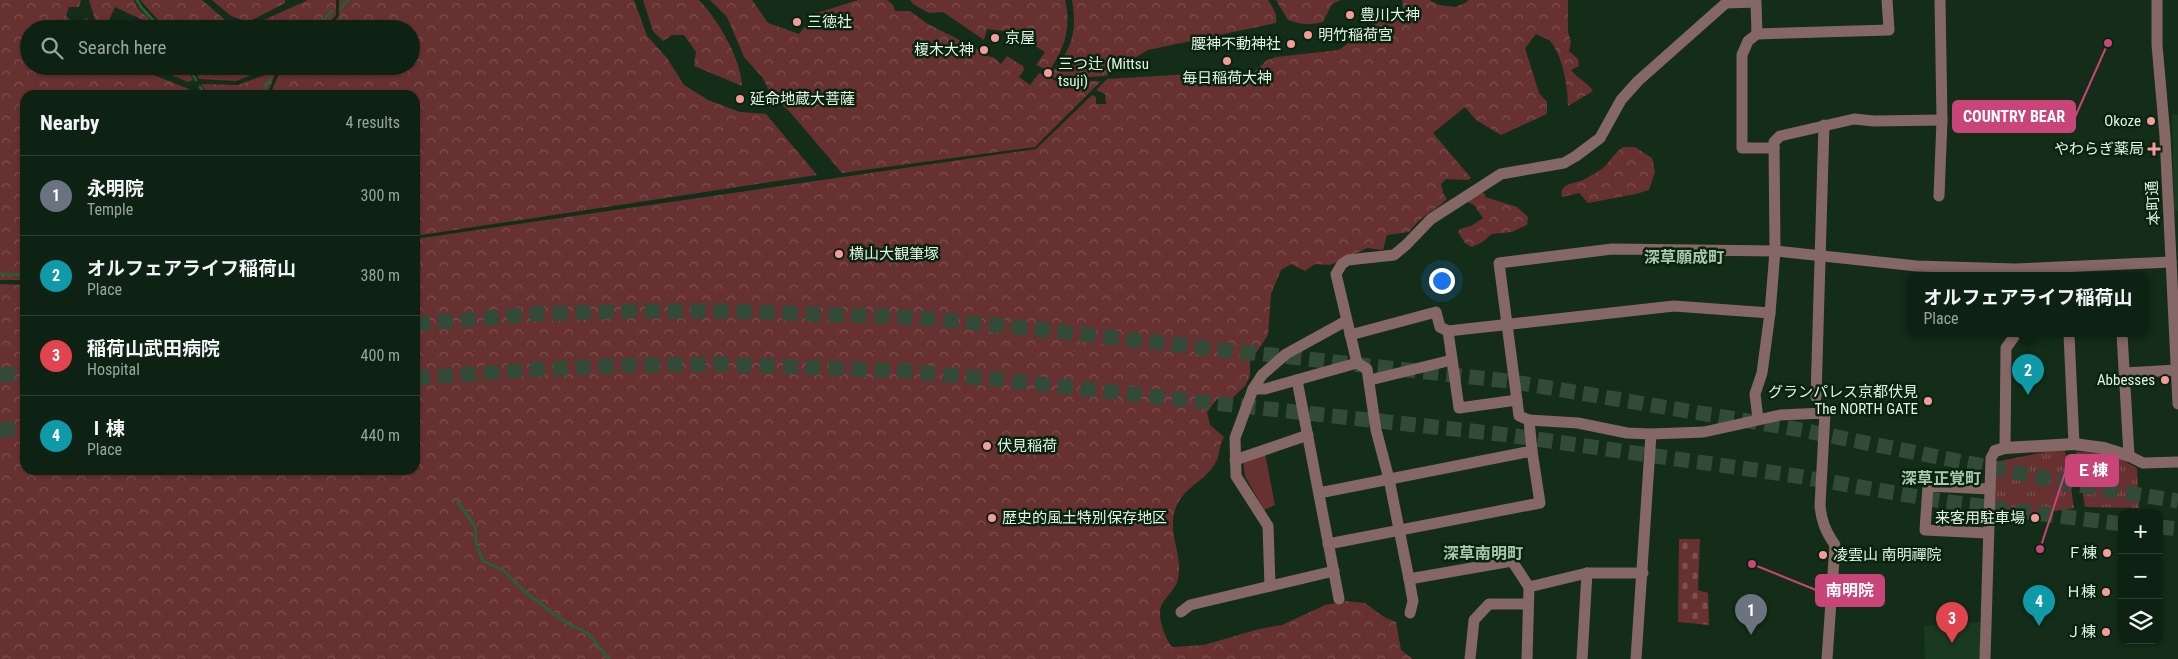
<!DOCTYPE html>
<meta charset="utf-8">
<style>
body{margin:0;font-family:"Roboto Condensed","Noto Sans JP",sans-serif;background:#172a1c;color:#f1f3f6}
.controls{position:absolute;right:15px;bottom:15px;display:grid;overflow:hidden;border-radius:10px;box-shadow:0 1px 4px #0004}
.controls button{width:45px;height:45px;display:grid;place-items:center;padding:0;border:0;border-bottom:1px solid #2e3f33;background:#0e2213;color:#f1f3f6;font:25px sans-serif}
.you{position:absolute;left:1441px;top:280px;width:18px;height:18px;margin:-12px;border:4px solid #fff;border-radius:50%;background:#1a73e8;box-shadow:0 0 0 8px #1a73e833}
.badge{display:grid;place-items:center;width:32px;height:32px;border-radius:50%;background:#d93025;color:#fff;font-size:16px;font-weight:700}
.pin{position:absolute;translate:-50% -41px;filter:drop-shadow(0 1px 2px #0008)}
.pin::after{content:'';position:absolute;top:26px;width:18px;height:15px;background:inherit;clip-path:polygon(0 0,100% 0,50% 100%)}
.popup{position:absolute;left:1907px;top:272px;width:242px;height:65px;box-sizing:border-box;display:grid;place-content:center;border-radius:10px;background:#0e2213;filter:drop-shadow(0 1px 4px #0005);font-size:16px;white-space:nowrap;color:#9ba4a0}
.popup b{font-size:19px;color:#f1f3f6}
.popup::after{content:'';position:absolute;left:50%;top:100%;margin-left:-10px;border:10px solid transparent;border-top-color:#0e2213}
.list{margin:0;padding:0;list-style:none}
h2{display:flex;justify-content:space-between;align-items:center;height:65px;margin:0;padding:0 20px;font-size:21px}
h2 small{font-size:16px;font-weight:400;color:#9ba4a0}
.list li{display:grid;grid-template-columns:32px 1fr auto;gap:15px;align-items:center;box-sizing:border-box;height:80px;padding:0 20px;border-top:1px solid #2e3f33}
.list b{display:block;font-size:19px;white-space:nowrap}
.list p{margin:0;font-size:16px;white-space:nowrap;color:#9ba4a0}
.list em{font-size:16px;font-style:normal;color:#9ba4a0}
.icon{flex:none;width:28px;height:28px;fill:none;stroke:currentColor;stroke-width:2;stroke-linecap:round;stroke-linejoin:round}
.map{position:relative;flex:none;width:2178px;height:659px;overflow:hidden}
.search{position:absolute;background:#0e2213;box-shadow:0 1px 4px #0004;left:20px;top:20px;width:400px;height:55px;display:flex;align-items:center;gap:12px;box-sizing:border-box;padding:0 18px;border-radius:28px;color:#9ba4a0;font-size:19px}
.panel{position:absolute;background:#0e2213;box-shadow:0 1px 4px #0004;left:20px;top:90px;width:400px;height:385px;border-radius:15px}
.map>svg:first-child{display:block}
</style>
<div class="map">
<svg width="2178" height="659" viewBox="0 0 2178 659">
<defs>
<pattern id="grass-tufts" width="24" height="20" patternUnits="userSpaceOnUse" patternTransform="scale(1.25)"><rect width="24" height="20" fill="#673132"/><path d="M3 7l-1-3M5 7V3M7 7l1-3M15 17l-1-3M17 17v-4M19 17l1-3" fill="none" stroke="#7d4f50"/></pattern>
<pattern id="forest-crowns" width="20" height="18" patternUnits="userSpaceOnUse" patternTransform="scale(1.25)"><rect width="20" height="18" fill="#673132"/><path d="M2 6a3 3 0 1 1 6 0M12 15a3 3 0 1 1 6 0" fill="none" stroke="#7d4f50"/></pattern>
<pattern id="cemetery-stones" width="16" height="16" patternUnits="userSpaceOnUse" patternTransform="scale(1.25)"><rect width="16" height="16" fill="#673132"/><path d="M2 7V4a2 2 0 0 1 4 0v3zM10 15v-3a2 2 0 0 1 4 0v3z" fill="#7d4f50"/></pattern>
</defs>
<rect width="100%" height="100%" fill="#132d19"/>
<g fill="#193920">
<path d="M 2172,115 L 2178,115 L 2178,211 L 2174,211 Z"/>
<path d="M 1980,622 L 1981,659 L 1925,659 L 1924,626 Z"/>
</g>
<g fill="url(#grass-tufts)">
<path d="M 2065,450 L 2074,508 L 1994,521 L 1995,462 L 2050,451 Z"/>
<path d="M 2076,452 L 2109,453 L 2137,468 L 2139,508 L 2085,507 Z"/>
</g>
<g fill="url(#forest-crowns)">
<path d="M 0,0 L 81,0 L 79,7 L 69,7 L 66,16 L 71,21 L 79,22 L 87,18 L 90,29 L 29,29 L 29,66 L 131,66 L 189,89 L 193,95 L 25,95 L 25,280 L 0,280 Z"/>
<path d="M 89,0 L 134,0 L 138,8 L 149,19 L 147,22 L 115,7 L 105,29 L 98,29 Z"/>
<path d="M 140,0 L 202,0 L 225,20 L 246,28 L 308,0 L 336,0 L 336,15 L 323,29 L 166,29 Z"/>
<path d="M 212,0 L 285,0 L 285,3 L 248,22 L 231,16 Z"/>
<path d="M 339,0 L 634,0 L 647,36 L 667,58 L 684,85 L 708,100 L 740,112 L 766,114 L 817,175 L 415,236 L 415,95 L 270,95 L 279,74 L 286,66 L 411,66 L 411,29 L 329,29 L 339,16 Z"/>
<path d="M 643,0 L 699,0 C 718,20 741,58 742,86 L 694,66 L 696,52 L 684,35 L 672,35 L 663,41 L 653,31 Z"/>
<path d="M 710,0 L 752,0 L 768,23 L 799,34 L 817,13 L 858,0 L 887,0 L 893,5 L 895,11 L 910,11 L 928,24 L 977,49 L 985,56 L 993,57 L 1001,64 L 1007,56 L 1023,66 L 1024,70 L 1019,77 L 1030,85 L 1039,73 L 1056,81 L 1101,81 L 1035,147 L 842,173 L 789,111 L 772,96 L 762,77 L 744,57 L 727,17 Z"/>
<path d="M 910,0 L 1065,0 C 1072,27 1064,49 1049,71 L 1036,65 L 1045,52 L 1025,40 L 1013,40 L 1004,31 L 987,29 L 984,40 L 943,12 L 929,13 L 913,4 Z"/>
<path d="M 1072,0 L 1268,0 C 1272,7 1278,14 1276,23 L 1148,50 L 1105,76 L 1057,79 L 1050,75 C 1071,51 1078,32 1072,0 Z"/>
<path d="M 1276,0 L 1341,0 L 1332,4 L 1323,22 C 1311,25 1300,25 1288,20 Z"/>
<path d="M 1402,0 L 1429,0 L 1439,5 L 1455,7 L 1467,2 L 1468,0 L 1568,0 L 1568,32 L 1571,42 L 1569,51 L 1578,59 L 1579,66 L 1571,70 C 1577,78 1587,82 1593,91 L 1568,106 C 1568,88 1563,56 1550,41 C 1547,38 1540,36 1536,34 L 1525,48 L 1539,93 L 1547,102 L 1547,114 L 1501,135 L 1476,120 L 1465,107 L 1433,133 L 1471,178 L 1468,180 L 1446,179 L 1441,184 L 1444,195 L 1447,199 C 1433,212 1422,215 1409,232 L 1387,235 L 1383,250 L 1367,248 L 1339,262 L 1329,265 L 1315,264 L 1305,271 L 1291,264 L 1281,270 L 1271,294 L 1268,335 L 1250,362 L 1250,376 L 1245,386 L 1229,401 L 1217,399 L 1207,412 L 1210,425 L 1224,437 C 1219,445 1220,454 1216,462 C 1205,483 1180,487 1174,514 C 1169,536 1183,557 1178,579 C 1176,589 1167,595 1162,604 C 1156,615 1165,638 1172,647 L 1204,645 L 1259,629 L 1282,625 L 1325,605 L 1346,601 L 1365,603 L 1384,617 L 1396,622 L 1401,650 L 1413,659 L 0,659 L 0,284 L 25,285 L 25,470 L 415,470 L 415,239 L 1036,149 L 1092,95 L 1096,97 L 1096,104 L 1106,104 L 1105,94 L 1096,90 L 1107,79 L 1191,74 L 1205,78 L 1240,79 L 1250,76 L 1266,61 L 1276,57 L 1339,50 L 1381,19 L 1391,19 L 1404,15 Z"/>
<path d="M 150,66 L 185,66 L 193,80 L 188,82 Z"/>
<path d="M 192,66 L 280,66 L 277,71 L 264,70 L 236,81 L 199,79 Z"/>
<path d="M 275,74 L 267,95 L 209,95 L 201,84 L 238,85 L 265,75 Z"/>
<path d="M 1623,147 L 1635,147 L 1652,158 L 1655,172 L 1649,190 L 1636,194 L 1588,203 L 1579,193 L 1562,197 C 1559,182 1575,184 1583,180 C 1590,176 1601,171 1607,164 C 1612,158 1615,153 1623,147 Z"/>
<path d="M 1482,192 L 1485,194 L 1485,197 L 1517,207 L 1528,217 L 1527,225 L 1512,232 L 1492,234 L 1481,243 L 1472,247 L 1465,243 L 1458,232 L 1460,229 L 1471,226 L 1483,218 L 1474,205 L 1467,202 Z"/>
</g>
<path fill="url(#cemetery-stones)" d="M 1679,539 L 1700,539 L 1698,590 L 1708,593 L 1709,625 L 1678,622 Z"/>
<path fill="#673132" d="M 1265,453 L 1275,505 L 1264,510 L 1245,476 L 1243,460 Z"/>
<g fill="none" stroke-linecap="round" stroke-linejoin="round">
<g stroke="#285d35" stroke-width="3">
<path d="M 137,0 L 141,7 L 161,29"/>
<path d="M 341,8 L 348,0"/>
<path d="M 315,29 L 332,11"/>
<path d="M 188,66 L 196,80"/>
<path d="M 273,69 L 275,66"/>
<path d="M 200,87 L 206,95"/>
<path d="M 261,95 L 270,79"/>
<path d="M 0,274 L 25,275"/>
<path d="M 457,501 L 475,526 L 476,543 L 483,561 L 503,570 L 525,592 L 550,611 L 570,625 L 588,633 L 609,659"/>
</g>
<g stroke="#324b38" stroke-width="15" stroke-dasharray="15 8" stroke-linecap="butt">
<path d="M 415,324 L 534,314 L 629,311 L 725,311 L 907,317 L 998,325 L 1508,381 L 1796,429 L 2090,487 L 2178,501"/>
<path d="M 0,375 L 25,372"/>
<path d="M 415,378 L 542,369 L 630,365 L 717,364 L 906,371 L 1003,380 L 1508,435 L 1790,475 L 1942,501 L 2122,524"/>
<path d="M 0,430 L 25,428"/>
<path d="M 2159,527 L 2178,529"/>
</g>
<g stroke="#856766" stroke-width="11">
<path d="M 2157,0 L 2157,45 L 2165,136 L 2178,404"/>
<path d="M 1774,148 L 1742,148 L 1742,55 L 1748,41 L 1757,34 L 1889,30 L 1887,0"/>
<path d="M 1939,196 L 1942,120 L 1940,0"/>
<path d="M 1448,331 L 1459,408 L 1517,400"/>
<path d="M 2069,334 L 2074,444"/>
<path d="M 2122,334 L 2129,456 L 2143,463 L 2178,462"/>
<path d="M 1350,335 L 1436,312 L 1440,327 L 1448,331 L 1674,306 L 1770,313"/>
<path d="M 1357,363 L 1336,274 L 1342,264 L 1348,260 L 1394,255 L 1406,245 L 1431,219 L 1501,174 L 1564,163 L 1576,156 L 1600,138 L 1621,100 L 1638,81 L 1726,3 L 1756,2 L 1757,34"/>
<path d="M 2125,373 L 2176,370"/>
<path d="M 1297,380 L 1339,599"/>
<path d="M 1370,380 L 1452,360"/>
<path d="M 1253,389 L 1265,389 L 1357,363 L 1367,369 L 1376,430 L 1389,479 L 1409,579 L 1512,561 L 1529,587 L 1527,659"/>
<path d="M 1816,397 L 1824,125"/>
<path d="M 1758,419 L 1755,394 L 1762,373 L 1770,313 L 1775,251 L 1774,142 L 1780,136 L 1854,119 L 1874,121 L 1942,120"/>
<path d="M 2005,448 L 2006,348 L 2016,334"/>
<path d="M 1235,460 L 1308,435"/>
<path d="M 1319,493 L 1532,451 L 1529,420"/>
<path d="M 1987,533 L 1925,530 L 1928,486 L 1990,489"/>
<path d="M 1328,544 L 1540,503 L 1532,451"/>
<path d="M 1409,579 L 1413,601 L 1410,613"/>
<path d="M 1270,586 L 1268,526 L 1236,476 L 1235,438 L 1253,389 L 1262,375 L 1286,354 L 1346,321"/>
<path d="M 1529,587 L 1587,573 L 1643,573"/>
<path d="M 1181,612 L 1190,605 L 1334,571"/>
<path d="M 1470,659 L 1474,620 L 1489,604 L 1528,604"/>
<path d="M 1582,659 L 1587,573"/>
<path d="M 1636,659 L 1651,434"/>
<path d="M 1827,659 L 1835,545 C 1826,532 1821,521 1820,505 L 1825,413 L 1780,415 L 1704,432 L 1651,434 L 1627,433 L 1578,423 L 1529,420 L 1519,416 L 1499,263 L 1612,249 L 1775,251 L 1917,266 L 2015,269 L 2171,262"/>
<path d="M 1985,659 L 1991,458 L 1995,451"/>
</g>
<path stroke="#856766" stroke-width="12" d="M 1995,451 L 2005,448 L 2074,444 L 2104,448 L 2129,456"/>
</g>
<g fill="#f59b9a" stroke="#09230f" stroke-width="2">
<circle cx="1350" cy="15" r="5"/>
<circle cx="797" cy="22" r="5"/>
<circle cx="1308" cy="35" r="5"/>
<circle cx="995" cy="38" r="5"/>
<circle cx="1291" cy="44" r="5"/>
<circle cx="984" cy="50" r="5"/>
<circle cx="1227" cy="61" r="5"/>
<circle cx="1048" cy="73" r="5"/>
<circle cx="740" cy="99" r="5"/>
<circle cx="2151" cy="121" r="5"/>
<path d="M2151.5 141.5h5v5h5v5h-5v5h-5v-5h-5v-5h5z"/>
<circle cx="839" cy="254" r="5"/>
<circle cx="2165" cy="380" r="5"/>
<circle cx="1928" cy="401" r="5"/>
<circle cx="987" cy="446" r="5"/>
<circle cx="992" cy="518" r="5"/>
<circle cx="2035" cy="518" r="5"/>
<circle cx="2107" cy="553" r="5"/>
<circle cx="1823" cy="555" r="5"/>
<circle cx="2106" cy="592" r="5"/>
<circle cx="2106" cy="632" r="5"/>
</g>
<g text-anchor="middle" stroke-width="5" stroke-linejoin="round" paint-order="stroke">
<g font-size="15" fill="#e3f3e5" stroke="#09230f" text-anchor="start">
<text x="1360" y="20">豊川大神</text>
<text x="807" y="27">三徳社</text>
<text x="1318" y="40">明竹稲荷宮</text>
<text x="1005" y="43">京屋</text>
<text x="1281" y="49" text-anchor="end">腰神不動神社</text>
<text x="974" y="55" text-anchor="end">榎木大神</text>
<text x="1058" y="69">三つ辻 (Mittsu<tspan x="1058" dy="17">tsuji)</tspan></text>
<text x="1227" y="83" text-anchor="middle">毎日稲荷大神</text>
<text x="750" y="104">延命地蔵大菩薩</text>
<text x="2141" y="126" text-anchor="end">Okoze</text>
<text x="2144" y="154" text-anchor="end">やわらぎ薬局</text>
<text x="849" y="259">横山大観筆塚</text>
<text x="2155" y="385" text-anchor="end">Abbesses</text>
<text x="1918" y="397" text-anchor="end">グランパレス京都伏見<tspan x="1918" dy="17">The NORTH GATE</tspan></text>
<text x="997" y="451">伏見稲荷</text>
<text x="1002" y="523">歴史的風土特別保存地区</text>
<text x="2025" y="523" text-anchor="end">来客用駐車場</text>
<text x="2097" y="558" text-anchor="end">Ｆ棟</text>
<text x="1833" y="560">凌雲山 南明禪院</text>
<text x="2096" y="597" text-anchor="end">Ｈ棟</text>
<text x="2096" y="637" text-anchor="end">Ｊ棟</text>
</g>
<g font-size="15" fill="#e3f3e5" stroke="#09230f">
<text transform="translate(2153 203) rotate(-93)" y="5">本町通</text>
</g>
<g font-size="16" font-weight="bold" fill="#a9c8ae" stroke="#09230f">
<text x="1684" y="263">深草願成町</text>
<text x="1941" y="484">深草正覚町</text>
<text x="1483" y="559">深草南明町</text>
</g>
</g>
<path fill="none" stroke="#c94477" stroke-width="2" d="M2108 43L2075 117M2040 549L2066 470M1752 564L1816 590"/>
<g fill="#c94477" stroke="#09230f" stroke-width="2">
<circle cx="2108" cy="43" r="5"/>
<circle cx="2040" cy="549" r="5"/>
<circle cx="1752" cy="564" r="5"/>
</g>
<g fill="#c94477" stroke="#c94477" stroke-width="2">
<rect x="1953" y="101" width="122" height="31" rx="5"/>
<rect x="2066" y="455" width="52" height="31" rx="5"/>
<rect x="1816" y="575" width="68" height="31" rx="5"/>
</g>
<g font-size="16" text-anchor="middle" font-weight="bold" fill="#fff">
<text x="2014" y="122">COUNTRY BEAR</text>
<text x="2092" y="476">Ｅ棟</text>
<text x="1850" y="596">南明院</text>
</g>
</svg>
<div class="controls">
<button>+</button>
<button>−</button>
<button><svg class="icon" aria-label="layers" viewBox="0 0 24 24"><path d="M12 4l9 5-9 5-9-5zM3 14l9 5 9-5"/></svg></button>
</div>
<div class="you"></div>
<div class="pin badge" style="left:1751px;top:635px;background:#6b7280">1</div>
<div class="pin badge" style="left:2028px;top:395px;background:#0f9aa8">2</div>
<div class="popup"><b>オルフェアライフ稲荷山</b>Place</div>
<div class="pin badge" style="left:1952px;top:643px;background:#e0444e">3</div>
<div class="pin badge" style="left:2039px;top:626px;background:#0f9aa8">4</div>
<div class="search"><svg class="icon" aria-label="search" viewBox="0 0 24 24"><circle cx="10" cy="10" r="6"/><path d="M15 15l6 6"/></svg>Search here</div>
<section class="panel">
<h2>Nearby<small>4 results</small></h2>
<ul class="list">
<li><span class="badge" style="background:#6b7280">1</span><div><b>永明院</b><p>Temple</p></div><em>300 m</em></li>
<li><span class="badge" style="background:#0f9aa8">2</span><div><b>オルフェアライフ稲荷山</b><p>Place</p></div><em>380 m</em></li>
<li><span class="badge" style="background:#e0444e">3</span><div><b>稲荷山武田病院</b><p>Hospital</p></div><em>400 m</em></li>
<li><span class="badge" style="background:#0f9aa8">4</span><div><b>Ⅰ棟</b><p>Place</p></div><em>440 m</em></li>
</ul>
</section>
</div>
